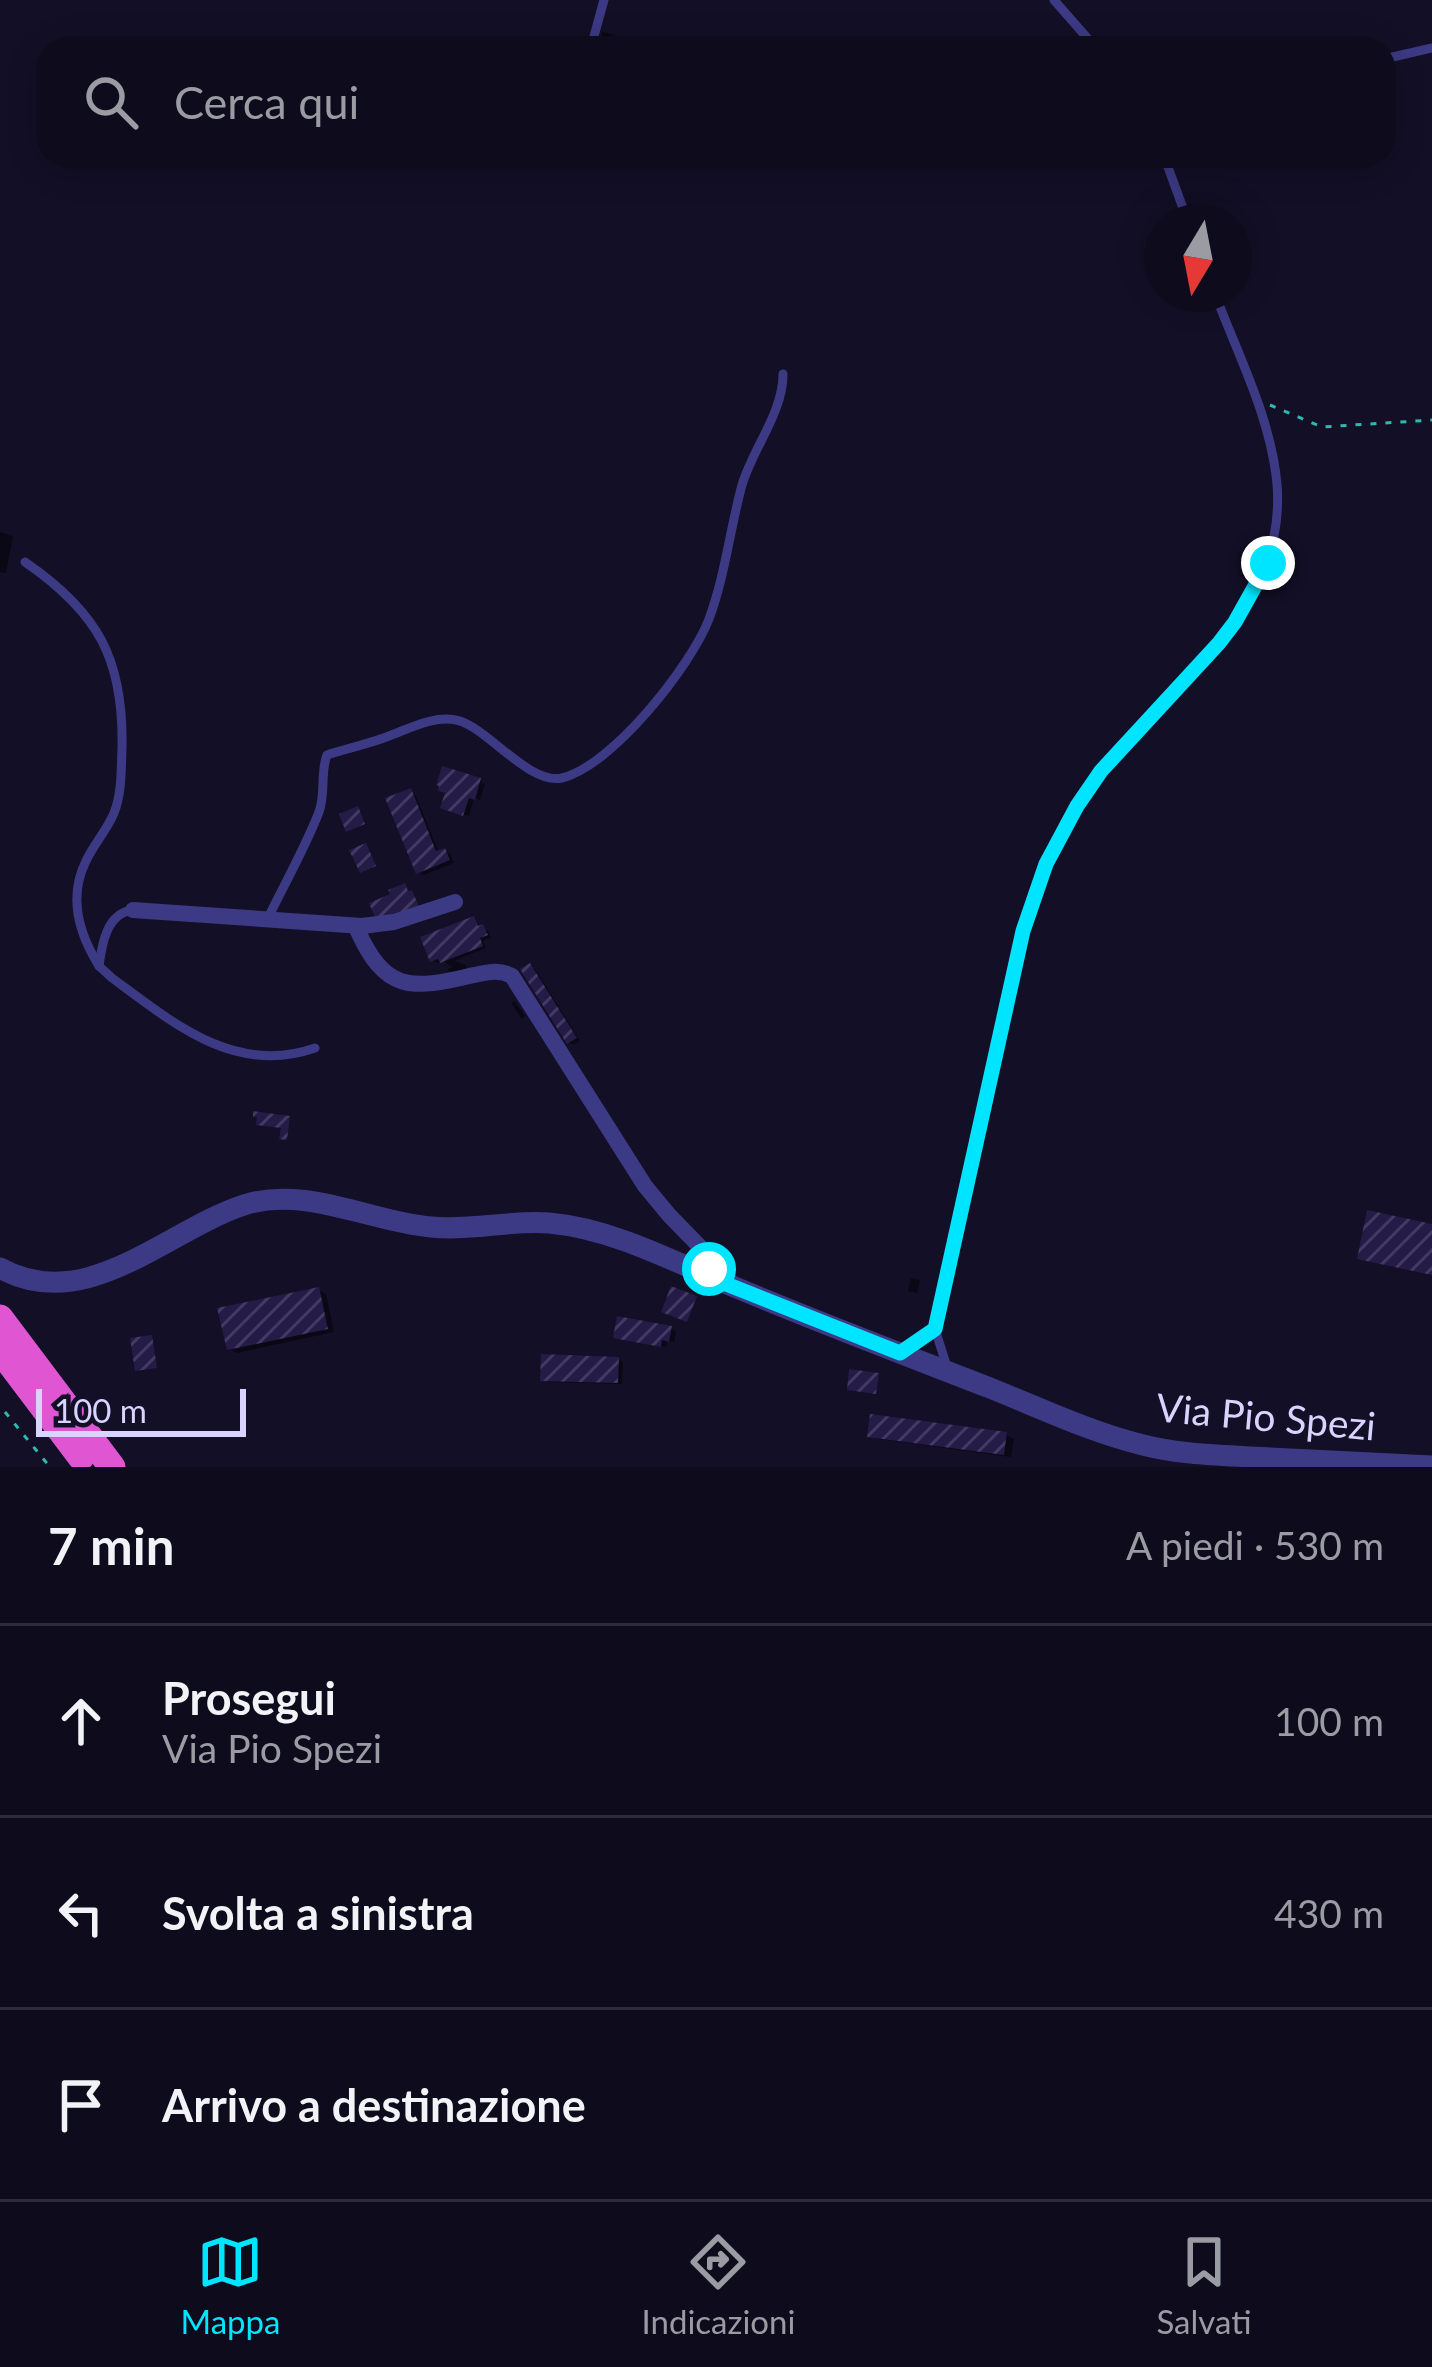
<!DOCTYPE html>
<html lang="it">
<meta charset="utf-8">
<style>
body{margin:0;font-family:Lato,sans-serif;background:#1c1929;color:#f1f3f6}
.compass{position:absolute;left:1144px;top:204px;width:108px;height:108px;border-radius:50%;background:#0e0b1c;box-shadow:0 6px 30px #0003;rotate:190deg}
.scale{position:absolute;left:36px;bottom:30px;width:210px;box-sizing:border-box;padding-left:12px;border:6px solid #d9d4ff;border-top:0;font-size:33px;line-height:42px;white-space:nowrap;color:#d9d4ff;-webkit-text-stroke:9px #130f26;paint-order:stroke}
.stop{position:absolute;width:36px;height:36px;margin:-27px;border:9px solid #00e5ff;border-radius:50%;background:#fff}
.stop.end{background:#00e5ff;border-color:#fff;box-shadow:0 3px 12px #0008}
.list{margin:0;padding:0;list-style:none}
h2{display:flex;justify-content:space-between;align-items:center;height:156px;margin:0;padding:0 48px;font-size:51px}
h2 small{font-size:39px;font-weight:400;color:#9b9ba3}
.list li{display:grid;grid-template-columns:78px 1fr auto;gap:36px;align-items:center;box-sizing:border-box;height:192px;padding:0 48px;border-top:3px solid #2e2b3b}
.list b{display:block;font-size:45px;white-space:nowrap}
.list p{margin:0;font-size:39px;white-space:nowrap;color:#9b9ba3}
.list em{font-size:39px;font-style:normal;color:#9b9ba3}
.icon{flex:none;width:66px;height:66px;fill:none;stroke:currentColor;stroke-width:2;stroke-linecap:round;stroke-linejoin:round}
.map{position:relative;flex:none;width:1432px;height:1467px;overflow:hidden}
.search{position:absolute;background:#0e0b1c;box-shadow:0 6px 30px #0003;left:36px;right:36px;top:36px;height:132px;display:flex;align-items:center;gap:30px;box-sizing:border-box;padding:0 42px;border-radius:36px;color:#9b9ba3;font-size:45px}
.sheet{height:732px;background:#0e0b1c}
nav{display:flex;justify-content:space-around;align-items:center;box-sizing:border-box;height:168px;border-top:3px solid #2e2b3b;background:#0e0b1c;font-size:33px;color:#9b9ba3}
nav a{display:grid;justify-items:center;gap:6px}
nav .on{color:#00e5ff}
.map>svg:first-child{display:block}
</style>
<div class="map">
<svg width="1432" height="1467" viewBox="0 0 1432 1467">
<defs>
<pattern id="building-hatch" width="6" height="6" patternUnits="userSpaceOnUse" patternTransform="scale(3)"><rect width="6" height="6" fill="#241b47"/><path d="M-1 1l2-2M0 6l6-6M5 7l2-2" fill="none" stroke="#433b63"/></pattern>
</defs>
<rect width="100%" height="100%" fill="#130f26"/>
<g fill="#0007">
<path d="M 602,32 L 613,34 L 612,48 L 600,48 Z"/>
<path d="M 559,36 L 573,36 L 578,39 L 578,48 L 546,48 L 546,45 L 559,45 Z"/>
<path d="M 470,37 L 493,48 L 468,48 L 466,46 Z"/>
<path d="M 0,532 L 13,536 L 6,573 L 0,572 Z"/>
<path d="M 480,781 L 485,784 L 480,800 L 474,798 L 469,816 L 448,810 L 448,793 Z"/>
<path d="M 410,791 L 415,794 L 439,853 L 445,851 L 450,854 L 454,863 L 424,875 L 419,872 Z"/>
<path d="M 474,919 L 481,928 L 488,931 L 491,938 L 483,941 L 486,948 L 454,961 L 466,965 L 468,971 L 450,974 L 448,969 L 453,967 L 443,961 L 438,963 L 433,960 Z"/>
<path d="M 530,966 L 535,969 L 580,1041 L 574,1045 L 569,1042 Z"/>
<path d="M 515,1001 L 525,1016 L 522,1019 L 511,1003 Z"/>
<path d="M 911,1278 L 920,1280 L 917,1293 L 908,1291 Z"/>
<path d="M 318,1290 L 326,1294 L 334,1332 L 237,1353 L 229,1348 Z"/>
<path d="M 671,1329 L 676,1332 L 674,1342 L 667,1341 L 666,1347 L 621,1339 Z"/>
<path d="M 618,1360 L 623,1362 L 622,1384 L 548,1382 L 544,1379 Z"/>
<path d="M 870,1435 L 1006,1435 L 1014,1439 L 1011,1457 L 878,1439 Z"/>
</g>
<g fill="url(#building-hatch)">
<path d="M 442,766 L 481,778 L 475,800 L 469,798 L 463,816 L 440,808 L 445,793 L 438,791 L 439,786 L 436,785 Z"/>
<path d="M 411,788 L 436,851 L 445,848 L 450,860 L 416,874 L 385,798 Z"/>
<path d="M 358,806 L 365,824 L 346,832 L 339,814 Z"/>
<path d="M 366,843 L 376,866 L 360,873 L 349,850 Z"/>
<path d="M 405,883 L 408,891 L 412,890 L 419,907 L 377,922 L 369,903 L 390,894 L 388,890 Z"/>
<path d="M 474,916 L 478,926 L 483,924 L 488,935 L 480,938 L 483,946 L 440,963 L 438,959 L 430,962 L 420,937 Z"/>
<path d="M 530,963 L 577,1038 L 567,1044 L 520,969 Z"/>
<path d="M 253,1111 L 290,1116 L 287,1140 L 279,1139 L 281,1128 L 256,1125 L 257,1117 L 253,1117 Z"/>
<path d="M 1367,1210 L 1432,1224 L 1432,1275 L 1357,1259 Z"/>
<path d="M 671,1286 L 697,1296 L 687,1322 L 661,1312 Z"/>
<path d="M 319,1287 L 328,1329 L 227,1350 L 217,1308 Z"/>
<path d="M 617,1316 L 672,1326 L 669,1342 L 662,1340 L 661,1347 L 613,1338 Z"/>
<path d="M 152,1335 L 157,1368 L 135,1371 L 130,1338 Z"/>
<path d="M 541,1354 L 619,1357 L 618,1383 L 540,1381 Z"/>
<path d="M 849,1369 L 879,1373 L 876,1394 L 847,1390 Z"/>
<path d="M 870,1414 L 1007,1432 L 1004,1455 L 867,1437 Z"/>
</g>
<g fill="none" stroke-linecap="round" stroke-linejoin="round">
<g stroke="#2fb8b0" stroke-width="3" stroke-dasharray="6 9" stroke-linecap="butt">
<path d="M 1270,405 L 1322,427 L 1432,420"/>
<path d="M 5,1412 L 50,1467"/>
</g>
<g stroke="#3d3a85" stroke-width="9">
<path d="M 1054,0 L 1096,48"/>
<path d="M 591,47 L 604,0"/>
<path d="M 1384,59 L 1432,48"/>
<path d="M 1164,156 L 1188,222"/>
<path d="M 25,562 C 99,613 124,660 122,749 C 121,770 122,793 114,813 C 107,830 94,844 86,861 C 68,897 79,934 99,966"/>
<path d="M 133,910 C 107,913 102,943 99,966 L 112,978 C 173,1023 235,1076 315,1048"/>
<path d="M 268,918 C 285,883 305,848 319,812 C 326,792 320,773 327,755 C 348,748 369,744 389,736 C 410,728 436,714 460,721 C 490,731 530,785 562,778 C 612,766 691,666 709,619 C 725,576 730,529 742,485 C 753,448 783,413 783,374"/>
<path d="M 935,1329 C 956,1235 977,1140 998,1045 C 1011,987 1020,925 1044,870 C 1065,819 1097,775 1133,734 C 1200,659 1286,596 1277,484 C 1271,418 1238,355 1215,294"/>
<path d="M 902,1351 L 935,1329 L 947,1367"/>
</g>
<g stroke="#3d3a85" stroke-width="16">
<path d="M 133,910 L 362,926 L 394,922 L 455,902"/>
<path d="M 356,927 C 385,993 410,990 474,975 C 489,972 499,969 512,976 L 645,1186 L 669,1215 L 704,1251 L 709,1262 L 706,1275"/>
</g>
<path stroke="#3d3a85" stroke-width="21" d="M 0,1268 C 86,1316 167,1230 244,1205 C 305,1185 371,1222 431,1227 C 471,1231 509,1220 549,1223 C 615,1229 676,1263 737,1288 C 820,1323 905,1355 990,1388 C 1040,1408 1090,1432 1143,1445 C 1178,1454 1215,1455 1251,1457 C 1311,1460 1372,1463 1432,1466"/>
<g stroke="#e055d1" stroke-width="27">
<path d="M 0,1318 L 112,1467"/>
<path d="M 0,1350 L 81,1457"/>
</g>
</g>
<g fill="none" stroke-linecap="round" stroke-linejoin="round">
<path stroke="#00e5ff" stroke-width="15" d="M 709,1269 L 706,1276 L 900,1353 L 935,1329 L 1023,931 L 1046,864 L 1077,806 L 1101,771 L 1219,643 L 1235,622 L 1268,563"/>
</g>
<g text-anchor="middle" stroke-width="9" stroke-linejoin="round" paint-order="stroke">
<g font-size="39" fill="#d9d4ff" stroke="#130f26">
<text transform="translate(1266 1417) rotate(5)" y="14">Via Pio Spezi</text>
</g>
</g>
</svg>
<svg class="compass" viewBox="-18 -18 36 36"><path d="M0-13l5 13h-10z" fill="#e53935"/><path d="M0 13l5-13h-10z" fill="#9b9ba3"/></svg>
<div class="scale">100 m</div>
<div class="stop" style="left:709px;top:1269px"></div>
<div class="stop end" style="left:1268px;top:563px"></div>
<div class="search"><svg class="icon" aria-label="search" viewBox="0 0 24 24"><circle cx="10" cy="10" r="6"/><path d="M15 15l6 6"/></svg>Cerca qui</div>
</div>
<section class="sheet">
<h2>7 min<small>A piedi · 530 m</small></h2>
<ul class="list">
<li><svg class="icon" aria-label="ahead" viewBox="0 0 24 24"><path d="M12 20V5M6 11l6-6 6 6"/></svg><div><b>Prosegui</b><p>Via Pio Spezi</p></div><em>100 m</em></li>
<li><svg class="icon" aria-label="left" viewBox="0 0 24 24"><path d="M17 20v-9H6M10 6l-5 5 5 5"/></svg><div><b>Svolta a sinistra</b></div><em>430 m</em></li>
<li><svg class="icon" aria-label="arrive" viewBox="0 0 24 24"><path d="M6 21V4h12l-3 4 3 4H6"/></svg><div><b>Arrivo a destinazione</b></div></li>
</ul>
</section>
<nav>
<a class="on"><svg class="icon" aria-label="map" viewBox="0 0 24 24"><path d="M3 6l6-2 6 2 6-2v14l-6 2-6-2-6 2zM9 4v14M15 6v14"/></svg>Mappa</a>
<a><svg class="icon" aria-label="directions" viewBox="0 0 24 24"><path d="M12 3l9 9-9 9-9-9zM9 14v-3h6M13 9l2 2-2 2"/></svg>Indicazioni</a>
<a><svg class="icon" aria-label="saved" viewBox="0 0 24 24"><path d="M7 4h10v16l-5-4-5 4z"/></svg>Salvati</a>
</nav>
